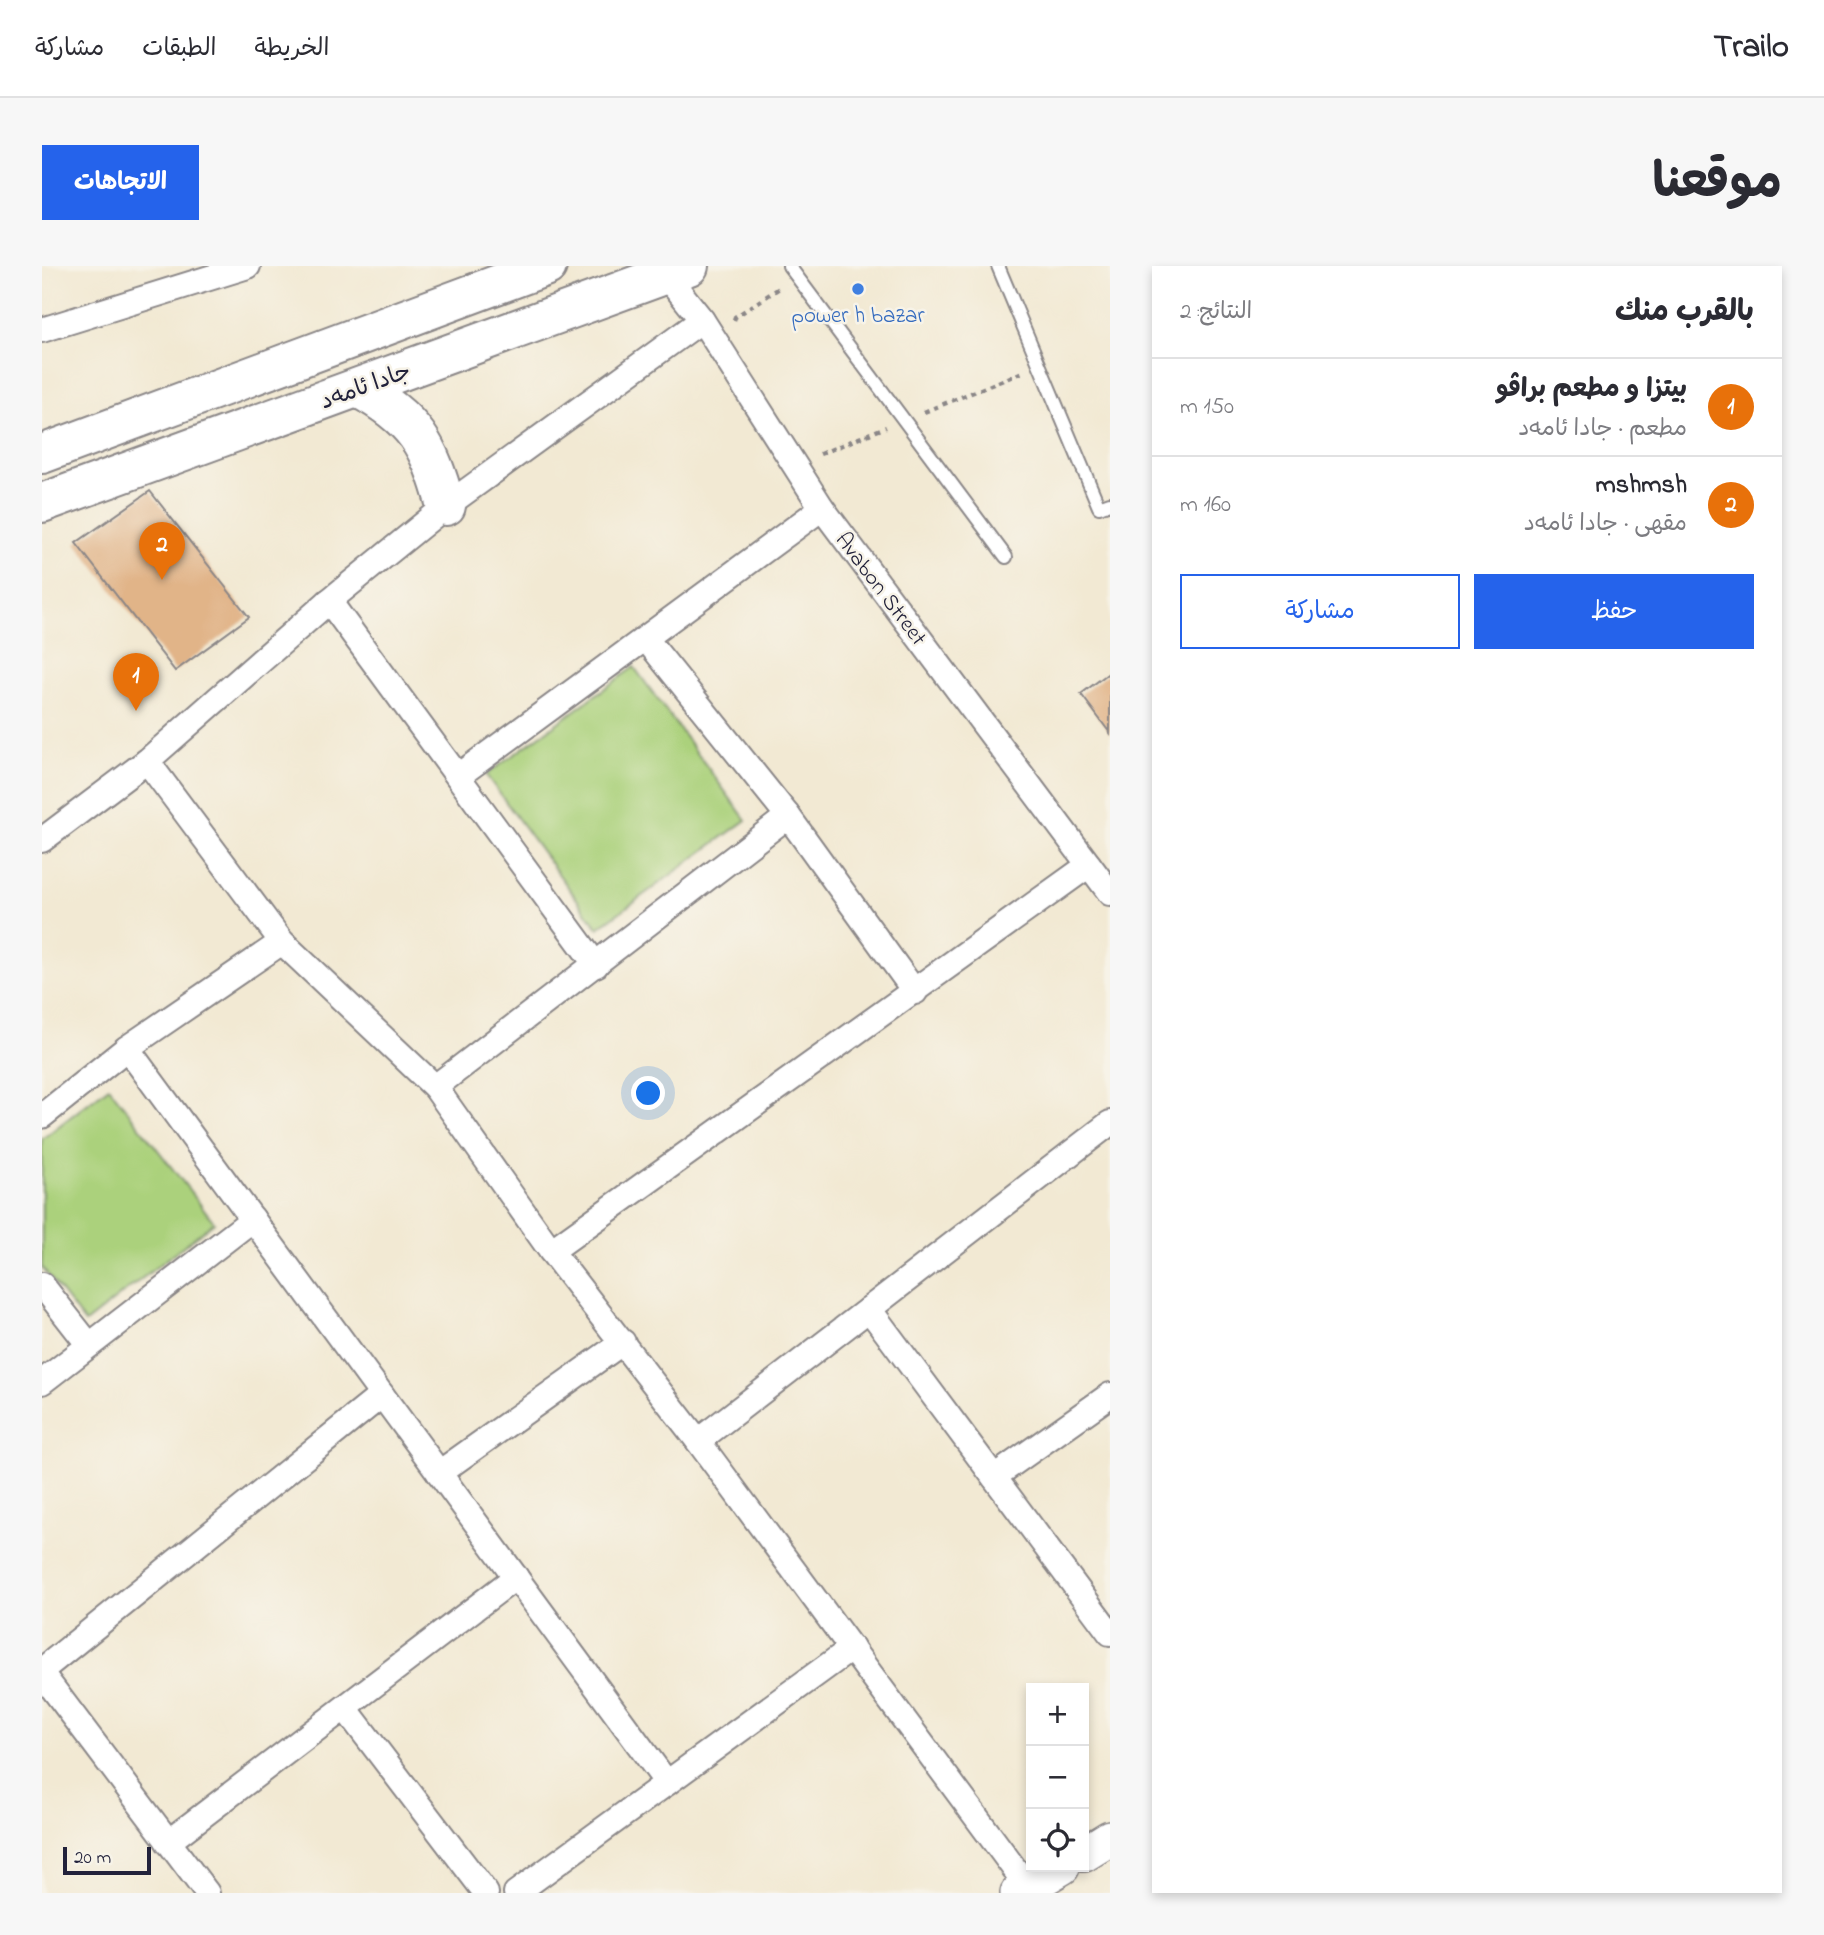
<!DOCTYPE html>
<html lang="ar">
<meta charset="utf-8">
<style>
body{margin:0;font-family:"Indie Flower","Playpen Sans Arabic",sans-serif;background:#f7f7f7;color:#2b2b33;direction:rtl}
.controls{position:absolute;right:21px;bottom:21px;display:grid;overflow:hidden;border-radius:0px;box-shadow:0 4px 10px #0003}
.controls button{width:63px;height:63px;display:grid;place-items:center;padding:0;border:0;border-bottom:2px solid #e1e1e2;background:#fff;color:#2b2b33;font:35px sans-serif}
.scale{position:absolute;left:21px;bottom:18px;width:88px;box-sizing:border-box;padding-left:7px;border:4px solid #22223b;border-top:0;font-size:19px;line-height:24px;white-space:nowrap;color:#22223b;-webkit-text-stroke:5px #f7f3e8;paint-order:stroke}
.you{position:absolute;left:607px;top:828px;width:24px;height:24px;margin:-18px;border:5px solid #fff;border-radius:50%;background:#1a73e8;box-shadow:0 0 0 10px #1a73e833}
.badge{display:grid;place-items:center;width:46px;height:46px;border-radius:50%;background:#2563eb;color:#fff;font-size:23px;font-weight:700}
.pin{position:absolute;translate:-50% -58px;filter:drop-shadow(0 2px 4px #0008)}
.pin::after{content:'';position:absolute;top:37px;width:24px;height:21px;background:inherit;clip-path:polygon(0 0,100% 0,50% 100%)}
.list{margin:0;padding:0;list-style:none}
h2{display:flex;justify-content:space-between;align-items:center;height:91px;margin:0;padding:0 28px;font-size:30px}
h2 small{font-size:23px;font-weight:400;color:#7c7c81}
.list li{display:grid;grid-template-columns:46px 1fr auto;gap:21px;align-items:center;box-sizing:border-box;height:98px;padding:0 28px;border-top:2px solid #e1e1e2}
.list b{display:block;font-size:26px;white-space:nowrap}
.list p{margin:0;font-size:23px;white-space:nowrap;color:#7c7c81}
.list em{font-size:23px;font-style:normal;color:#7c7c81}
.actions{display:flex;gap:14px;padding:21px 28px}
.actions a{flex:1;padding:16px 0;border:2px solid #2563eb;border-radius:0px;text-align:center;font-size:24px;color:#2563eb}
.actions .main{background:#2563eb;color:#fff}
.icon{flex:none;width:38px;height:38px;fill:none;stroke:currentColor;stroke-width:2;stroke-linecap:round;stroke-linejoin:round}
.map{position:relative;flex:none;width:1068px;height:1627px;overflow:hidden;direction:ltr;border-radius:0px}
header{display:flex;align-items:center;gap:42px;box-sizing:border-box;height:98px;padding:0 35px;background:#fff;border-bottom:2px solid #e1e1e2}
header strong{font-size:33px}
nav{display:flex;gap:38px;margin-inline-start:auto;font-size:24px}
.intro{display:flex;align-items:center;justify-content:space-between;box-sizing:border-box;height:168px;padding:0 42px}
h1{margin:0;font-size:49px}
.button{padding:18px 32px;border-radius:0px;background:#2563eb;color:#fff;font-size:24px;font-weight:700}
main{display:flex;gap:42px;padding:0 42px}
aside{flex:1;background:#fff;border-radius:0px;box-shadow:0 4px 10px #0003}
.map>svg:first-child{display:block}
</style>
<header>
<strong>Trailo</strong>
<nav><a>الخريطة</a><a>الطبقات</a><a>مشاركة</a></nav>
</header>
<div class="intro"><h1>موقعنا</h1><a class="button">الاتجاهات</a></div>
<main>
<aside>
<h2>بالقرب منك<small>النتائج: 2</small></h2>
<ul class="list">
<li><span class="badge" style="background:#e8710a">1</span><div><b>بيتزا و مطعم براڤو</b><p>مطعم · جادا ئامەد</p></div><em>150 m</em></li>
<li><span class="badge" style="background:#e8710a">2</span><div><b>mshmsh</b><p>مقهى · جادا ئامەد</p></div><em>160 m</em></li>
</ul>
<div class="actions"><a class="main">حفظ</a><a>مشاركة</a></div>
</aside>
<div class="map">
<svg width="1068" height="1627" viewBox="0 0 1068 1627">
<rect width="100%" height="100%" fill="#f7f3e8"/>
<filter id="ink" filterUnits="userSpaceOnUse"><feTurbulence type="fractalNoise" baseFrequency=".0143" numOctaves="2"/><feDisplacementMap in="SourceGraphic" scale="14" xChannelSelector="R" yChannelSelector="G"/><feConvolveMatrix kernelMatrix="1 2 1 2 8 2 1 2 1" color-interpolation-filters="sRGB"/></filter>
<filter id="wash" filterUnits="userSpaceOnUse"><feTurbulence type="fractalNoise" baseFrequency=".00686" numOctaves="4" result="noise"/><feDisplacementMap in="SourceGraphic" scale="28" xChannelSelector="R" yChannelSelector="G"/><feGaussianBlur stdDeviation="1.57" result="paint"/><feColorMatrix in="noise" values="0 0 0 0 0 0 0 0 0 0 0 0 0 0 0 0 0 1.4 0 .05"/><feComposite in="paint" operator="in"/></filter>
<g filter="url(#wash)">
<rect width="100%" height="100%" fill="#f2e9d3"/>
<g fill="#abd17c" stroke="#667a5c" stroke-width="2">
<path d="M 592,401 L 704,554 L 556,662 L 444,509 Z"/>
<path d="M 67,821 L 172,956 L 43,1057 L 0,1001 L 0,873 Z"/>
</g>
<g id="blocks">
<g fill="#e1b488">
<path d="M 108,225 L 207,351 L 133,405 L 34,277 Z"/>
<path d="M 1068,406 L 1068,467 L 1039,428 Z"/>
</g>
</g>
</g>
<g filter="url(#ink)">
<use href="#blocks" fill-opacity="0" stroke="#8a8687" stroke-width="2"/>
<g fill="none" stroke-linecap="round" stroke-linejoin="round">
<defs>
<g id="lane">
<path d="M 747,0 L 964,291"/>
<path d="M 956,0 L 1057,241 L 1068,237"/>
</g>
<g id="street">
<path d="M 624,9 L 660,54 L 780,242 L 1068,627"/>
<path d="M 0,64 L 206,0"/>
<path d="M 287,335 L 554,699"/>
<path d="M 604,373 L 746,550 L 873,726"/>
<path d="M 105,495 L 240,676 L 393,821 L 509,985 L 656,1175 L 1068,857"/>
<path d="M 416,510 L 780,242"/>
<path d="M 0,574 L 105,495 L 287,335 L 404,240 L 660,54"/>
<path d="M 85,782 L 625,1517"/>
<path d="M 393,821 L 746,550"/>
<path d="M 0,850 L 85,782 L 240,676"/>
<path d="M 509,985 L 1047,599"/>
<path d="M 0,1019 L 47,1079"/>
<path d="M 827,1043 L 1068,1367"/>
<path d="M 0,1116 L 211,953"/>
<path d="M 656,1175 L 986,1621"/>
<path d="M 397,1207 L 581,1076"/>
<path d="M 952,1211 L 1068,1129"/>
<path d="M 0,1404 L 340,1129"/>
<path d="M 0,1408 L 165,1627"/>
<path d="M 303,1442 L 444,1627"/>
<path d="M 126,1576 L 474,1311"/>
<path d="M 474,1627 L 810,1382"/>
</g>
<g id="secondary">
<path d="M 1042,1588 L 1068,1572"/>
<path d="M 976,1627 L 1020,1601"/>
</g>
<g id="primary">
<path d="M 316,122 C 373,153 387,178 404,240"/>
<path d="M 0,188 L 505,0"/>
<path d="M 0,237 L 647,0"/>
</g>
</defs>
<use href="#lane" stroke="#8a8687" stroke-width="16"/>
<use href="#street" stroke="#8a8687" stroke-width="28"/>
<use href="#secondary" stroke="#8a8687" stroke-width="38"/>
<use href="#primary" stroke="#8a8687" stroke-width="42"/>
<g stroke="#8a8687" stroke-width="4.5" stroke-dasharray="5 5" stroke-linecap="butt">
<path d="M 692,54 L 693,51 L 739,21"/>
<path d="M 882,146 L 981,106"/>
<path d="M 778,188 L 844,161"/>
</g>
<use href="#lane" stroke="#fff" stroke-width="12"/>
<use href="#street" stroke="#fff" stroke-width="24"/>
<use href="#secondary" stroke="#fff" stroke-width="35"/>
<use href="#primary" stroke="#fff" stroke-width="38"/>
</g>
</g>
<circle fill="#3f7fe0" stroke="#f7f3e8" stroke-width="2.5" cx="816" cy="23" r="7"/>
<g text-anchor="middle" stroke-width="5" stroke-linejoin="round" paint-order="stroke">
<g font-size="23" fill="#366cbe" stroke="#f7f3e8">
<text x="816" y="56">power h bazar</text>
</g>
<g font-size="23" fill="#22223b" stroke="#f7f3e8">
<text transform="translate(323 119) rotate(-20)" y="8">جادا ئامەد</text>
<text transform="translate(840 322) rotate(53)" y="8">Avabon Street</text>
</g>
</g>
</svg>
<div class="controls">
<button>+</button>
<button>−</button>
<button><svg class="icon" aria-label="locate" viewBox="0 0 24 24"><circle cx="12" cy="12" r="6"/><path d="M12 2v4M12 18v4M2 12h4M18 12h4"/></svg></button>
</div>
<div class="scale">20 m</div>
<div class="you"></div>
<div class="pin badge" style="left:94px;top:445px;background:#e8710a">1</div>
<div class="pin badge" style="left:120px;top:314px;background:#e8710a">2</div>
</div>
</main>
